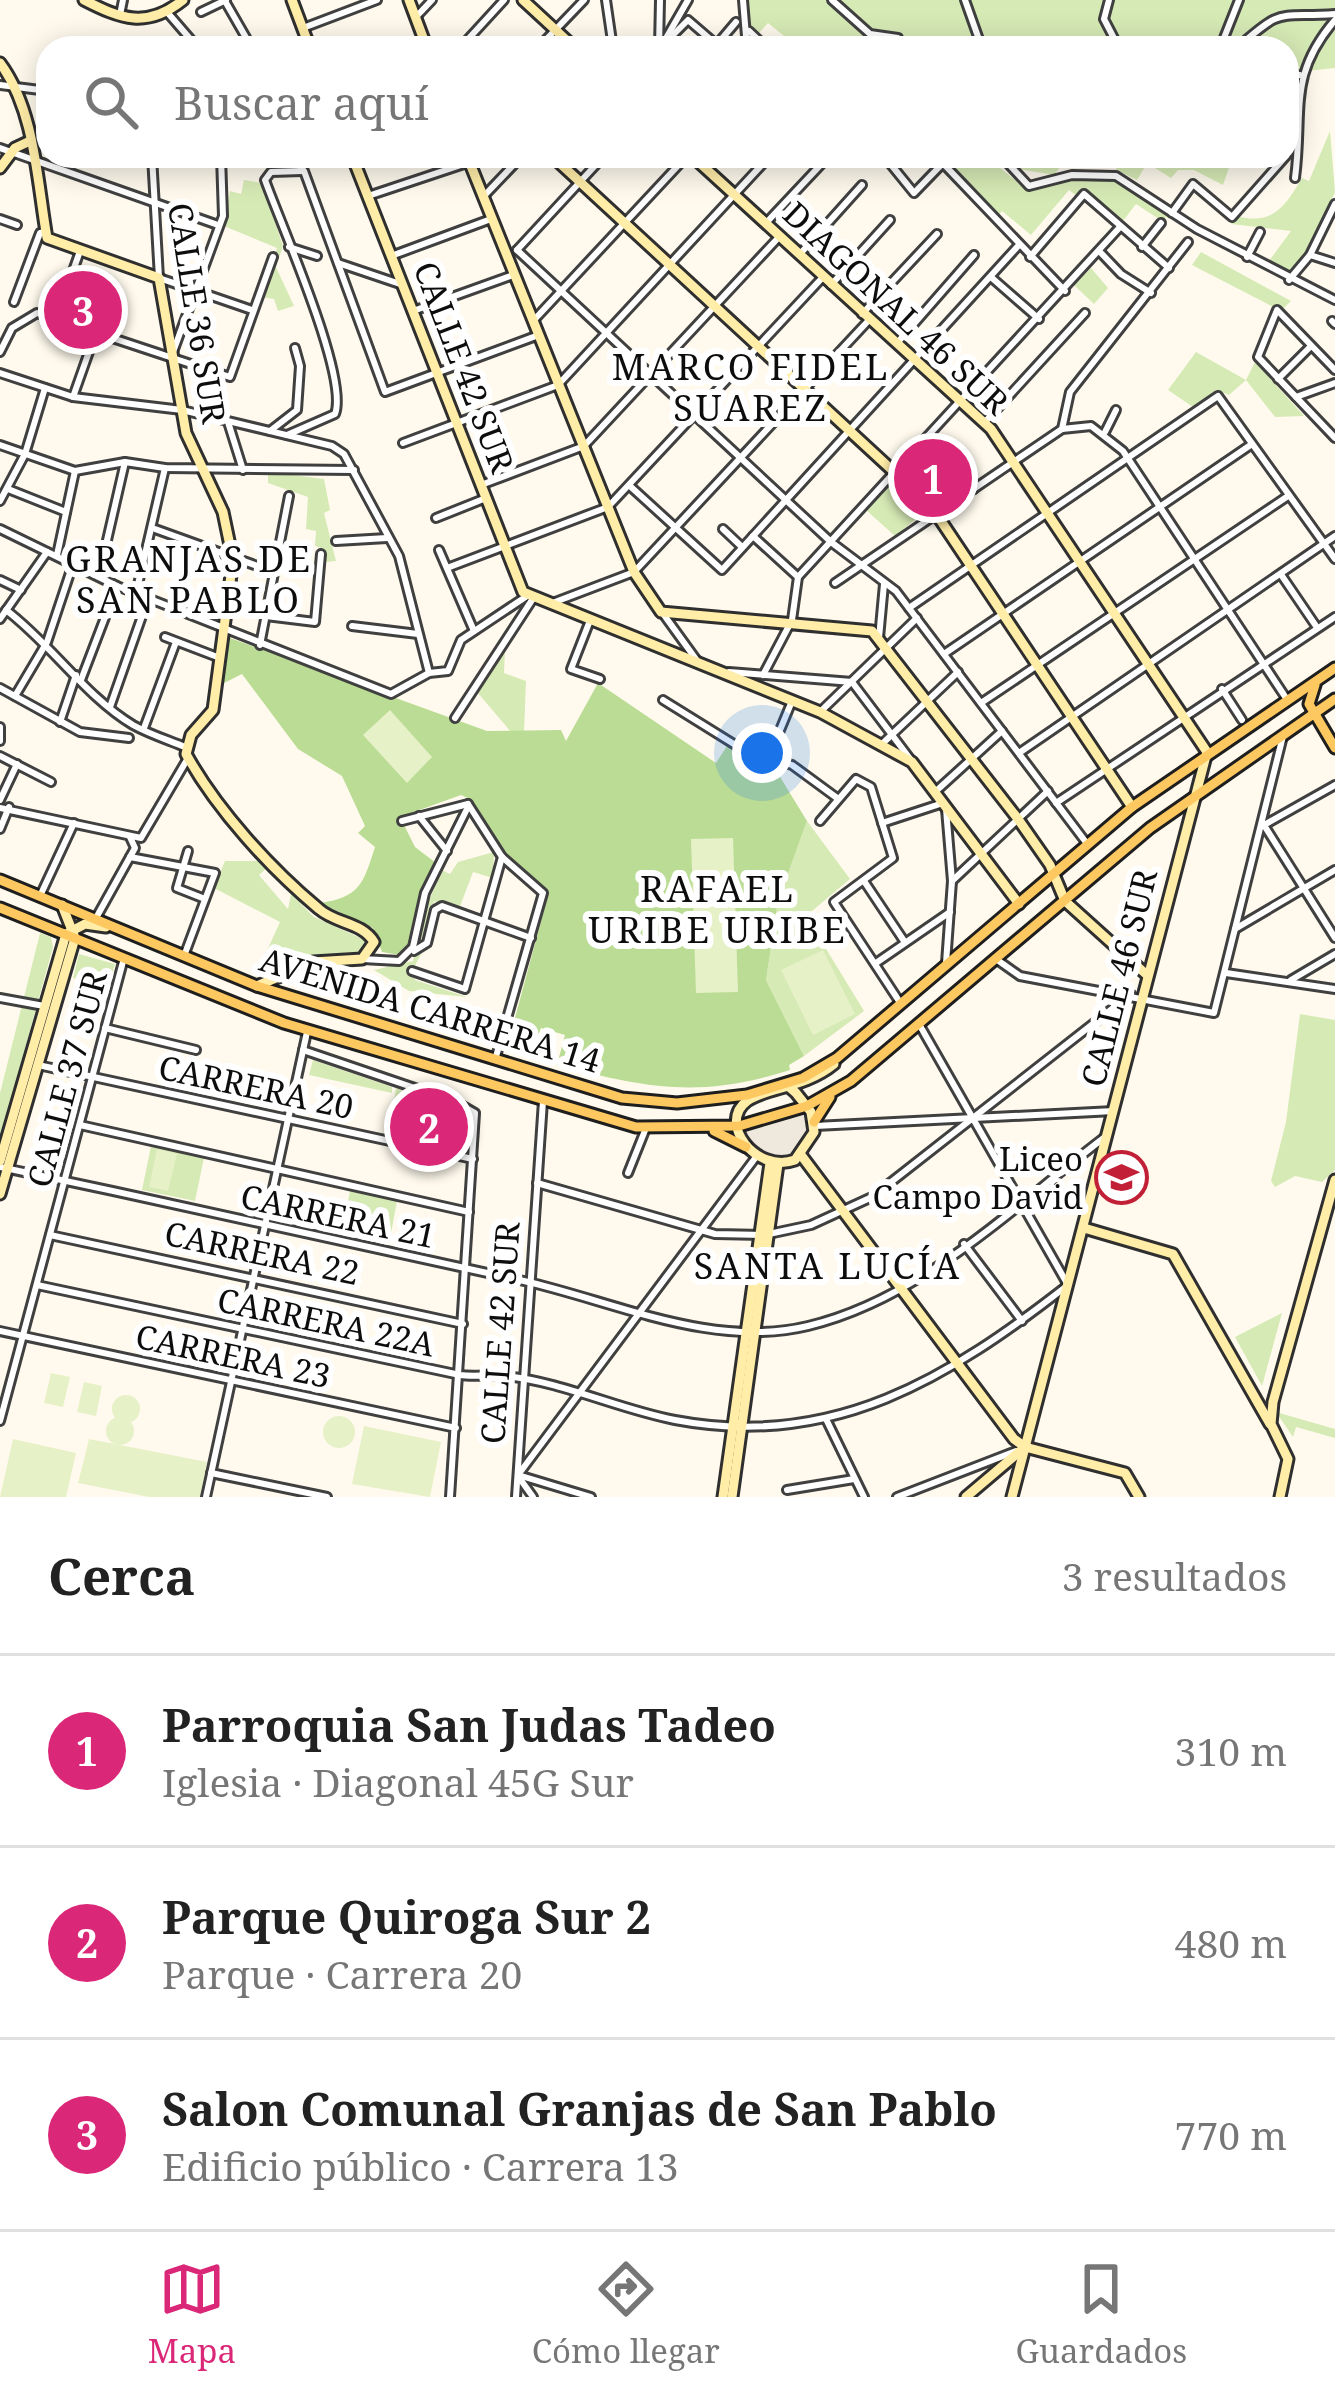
<!DOCTYPE html>
<html lang="es">
<meta charset="utf-8">
<style>
body{margin:0;font-family:"Noto Serif",serif;background:#f6f6f6;color:#222}
.you{position:absolute;left:762px;top:753px;width:42px;height:42px;margin:-30px;border:9px solid #fff;border-radius:50%;background:#1a73e8;box-shadow:0 0 0 18px #1a73e833}
.badge{display:grid;place-items:center;width:78px;height:78px;border-radius:50%;background:#db2777;color:#fff;font-size:39px;font-weight:700}
.pin{position:absolute;translate:-50% -50%;border:6px solid #fff;box-shadow:0 3px 12px #0006}
.list{margin:0;padding:0;list-style:none}
h2{display:flex;justify-content:space-between;align-items:center;height:156px;margin:0;padding:0 48px;font-size:51px}
h2 small{font-size:39px;font-weight:400;color:#767676}
.list li{display:grid;grid-template-columns:78px 1fr auto;gap:36px;align-items:center;box-sizing:border-box;height:192px;padding:0 48px;border-top:3px solid #e0e0e0}
.list b{display:block;font-size:45px;white-space:nowrap}
.list p{margin:0;font-size:39px;white-space:nowrap;color:#767676}
.list em{font-size:39px;font-style:normal;color:#767676}
.icon{flex:none;width:66px;height:66px;fill:none;stroke:currentColor;stroke-width:2;stroke-linecap:round;stroke-linejoin:round}
.map{position:relative;flex:none;width:1335px;height:1497px;overflow:hidden}
.search{position:absolute;background:#fff;box-shadow:0 6px 30px #0003;left:36px;right:36px;top:36px;height:132px;display:flex;align-items:center;gap:30px;box-sizing:border-box;padding:0 42px;border-radius:36px;color:#767676;font-size:45px}
.sheet{height:732px;background:#fff}
nav{display:flex;justify-content:space-around;align-items:center;box-sizing:border-box;height:168px;border-top:3px solid #e0e0e0;background:#fff;font-size:33px;color:#767676}
nav a{display:grid;justify-items:center;gap:6px}
nav .on{color:#db2777}
.map>svg:first-child{display:block}
</style>
<div class="map">
<svg width="1335" height="1497" viewBox="0 0 1335 1497">
<rect width="100%" height="100%" fill="#fffaed"/>
<g fill="#d6eab5">
<path d="M 747,0 L 1335,0 L 1335,68 L 1287,73 L 1287,48 L 799,48 L 768,23 L 758,34 L 750,26 Z"/>
<path d="M 1330,131 L 1335,192 L 1307,254 L 1287,277 L 1266,265 L 1291,231 L 1231,224 L 1237,216 C 1273,226 1285,206 1302,178 L 1309,181 Z"/>
<path d="M 946,156 L 997,156 L 999,167 L 1027,190 L 1069,180 L 1118,179 L 1182,224 L 1166,217 L 1162,221 L 1136,204 L 1119,226 L 1085,190 L 1078,197 L 1069,190 L 1031,235 L 1002,211 L 996,218 Z"/>
<path d="M 1011,156 L 1068,156 L 1054,175 L 1019,169 Z"/>
<path d="M 1120,156 L 1233,156 L 1223,185 L 1194,170 L 1178,170 L 1171,178 L 1147,163 L 1137,180 L 1116,170 Z"/>
<path d="M 244,180 L 262,183 L 283,246 L 276,267 L 294,306 L 278,311 L 274,299 L 262,297 L 277,248 L 224,226 L 230,191 L 241,194 Z"/>
<path d="M 1201,252 L 1291,301 L 1281,311 L 1192,265 Z"/>
<path d="M 1091,268 L 1108,288 L 1094,304 L 1074,285 Z"/>
<path d="M 1196,352 L 1246,380 L 1255,362 L 1304,416 L 1275,417 L 1246,380 L 1229,395 L 1216,390 L 1193,407 L 1168,390 Z"/>
<path d="M 268,472 L 324,479 L 330,510 L 324,513 L 336,561 L 325,562 L 324,549 L 315,546 L 316,531 L 306,529 L 308,497 L 268,483 Z"/>
<path d="M 891,481 L 920,507 L 918,517 L 895,536 L 865,509 Z"/>
<path d="M 505,649 L 504,673 L 526,681 L 524,732 L 511,732 L 477,692 Z"/>
<path d="M 807,821 L 850,879 L 806,916 L 864,1011 L 804,1056 L 766,980 L 778,901 Z"/>
<path d="M 494,852 L 493,878 L 473,872 L 459,909 L 434,901 L 427,943 L 412,971 L 415,980 L 467,997 L 409,991 L 374,970 L 413,961 L 422,917 L 442,870 L 450,874 L 458,862 Z"/>
<path d="M 225,861 L 262,861 L 268,867 L 259,875 L 288,909 L 291,894 L 314,917 L 365,940 L 364,952 L 311,955 L 255,977 L 280,922 L 214,888 Z"/>
<path d="M 40,933 L 51,937 L 53,947 L 0,1139 L 0,1093 Z"/>
<path d="M 79,954 L 115,964 L 108,987 L 73,978 Z"/>
<path d="M 1300,1014 L 1335,1020 L 1335,1170 L 1322,1182 L 1295,1176 L 1275,1187 L 1271,1181 L 1286,1122 Z"/>
<path d="M 313,1060 L 392,1087 L 392,1093 L 309,1075 Z"/>
<path d="M 396,1088 L 469,1116 L 468,1155 L 389,1138 Z"/>
<path d="M 151,1146 L 204,1158 L 195,1201 L 142,1190 Z"/>
<path d="M 350,1191 L 397,1201 L 389,1244 L 341,1234 Z"/>
<path d="M 1282,1313 L 1262,1386 L 1235,1337 Z"/>
<path d="M 1276,1412 L 1335,1429 L 1335,1438 L 1296,1427 L 1293,1437 Z"/>
</g>
<path fill="#bbdc94" d="M 230,638 L 487,731 L 561,730 L 566,741 L 598,683 L 716,763 L 727,746 L 768,771 L 774,767 L 807,821 L 778,901 L 766,980 L 804,1056 L 789,1065 L 790,1070 C 699,1099 647,1088 557,1065 L 565,1035 L 541,1028 L 537,1038 L 525,1034 L 519,1043 L 509,1040 L 549,892 L 506,854 L 472,800 L 461,795 L 400,817 L 415,847 L 436,863 L 418,901 L 412,943 L 400,955 L 382,952 L 373,928 L 320,903 C 360,897 363,884 375,847 L 358,833 L 365,826 L 342,776 L 298,749 L 242,674 L 222,684 Z"/>
<g fill="#e7f1c7">
<path d="M 390,710 L 432,757 L 407,783 L 363,735 Z"/>
<path d="M 733,838 L 738,992 L 696,993 L 691,839 Z"/>
<path d="M 823,950 L 855,1014 L 813,1035 L 781,970 Z"/>
<path d="M 157,1149 L 177,1154 L 168,1191 L 149,1187 Z"/>
<path d="M 51,1373 L 70,1377 L 63,1407 L 44,1403 Z"/>
<path d="M 84,1382 L 102,1386 L 96,1416 L 77,1412 Z"/>
<circle cx="126" cy="1409" r="14"/>
<circle cx="339" cy="1432" r="16"/>
<circle cx="120" cy="1431" r="14"/>
<path d="M 364,1426 L 441,1442 L 430,1497 L 352,1484 Z"/>
<path d="M 13,1439 L 76,1453 L 66,1497 L 0,1497 Z"/>
<path d="M 89,1439 L 207,1462 L 200,1497 L 149,1497 L 78,1483 Z"/>
</g>
<path fill="#efe8dc" d="M 806,1109 L 810,1131 L 792,1156 L 761,1155 L 747,1139 L 744,1129 Z"/>
<g fill="none" stroke-linecap="round" stroke-linejoin="round">
<defs>
<g id="street">
<path d="M 606,0 L 613,48"/>
<path d="M 743,0 L 747,48"/>
<path d="M 832,0 L 870,34 L 898,38 L 901,48"/>
<path d="M 965,0 L 982,48"/>
<path d="M 1109,0 L 1104,19 L 1119,48"/>
<path d="M 225,1 L 252,48"/>
<path d="M 167,12 L 198,48"/>
<path d="M 201,12 L 226,0"/>
<path d="M 120,15 L 123,0"/>
<path d="M 415,18 L 432,0"/>
<path d="M 303,28 L 377,0"/>
<path d="M 749,31 L 767,48"/>
<path d="M 665,40 L 688,0"/>
<path d="M 460,48 L 504,0"/>
<path d="M 538,48 L 584,0"/>
<path d="M 659,48 L 660,0"/>
<path d="M 660,48 L 688,20 L 717,45"/>
<path d="M 714,48 L 736,22"/>
<path d="M 1220,48 L 1239,0"/>
<path d="M 1237,48 C 1284,6 1276,18 1335,14"/>
<path d="M 1287,77 L 1300,75"/>
<path d="M 0,85 L 48,91"/>
<path d="M 0,148 L 218,225"/>
<path d="M 152,156 L 159,278 L 252,310"/>
<path d="M 292,156 L 304,171 L 385,392 L 536,336"/>
<path d="M 884,156 L 914,193 L 944,162"/>
<path d="M 936,156 L 1065,291"/>
<path d="M 1001,156 L 1029,186 L 1072,175 L 1116,176 L 1197,229 L 1335,300"/>
<path d="M 1295,178 C 1304,111 1287,76 1335,20"/>
<path d="M 368,196 L 470,162"/>
<path d="M 483,197 L 522,156"/>
<path d="M 1172,213 L 1193,184 L 1232,217 L 1286,156"/>
<path d="M 0,219 L 17,225"/>
<path d="M 766,223 L 829,156"/>
<path d="M 289,247 L 317,256"/>
<path d="M 1142,247 L 1161,223"/>
<path d="M 517,250 L 831,542 L 896,591 L 1088,845"/>
<path d="M 517,250 L 604,156"/>
<path d="M 1101,253 L 1121,274 L 1151,293"/>
<path d="M 800,254 L 862,185"/>
<path d="M 1310,255 L 1335,263"/>
<path d="M 391,256 L 491,219"/>
<path d="M 1030,257 L 1084,194 L 1169,268"/>
<path d="M 1247,257 L 1260,232"/>
<path d="M 338,263 L 403,285"/>
<path d="M 992,278 L 1039,319"/>
<path d="M 1289,280 L 1310,255 L 1335,204"/>
<path d="M 831,285 L 890,220"/>
<path d="M 14,302 L 40,233 L 45,232"/>
<path d="M 413,311 L 513,275"/>
<path d="M 862,314 L 937,234"/>
<path d="M 56,319 L 80,251"/>
<path d="M 534,320 L 687,156"/>
<path d="M 1332,321 L 1335,324"/>
<path d="M 898,342 L 974,255"/>
<path d="M 0,352 L 12,328 L 37,313 L 230,377 L 273,257"/>
<path d="M 173,352 L 223,216 L 221,156"/>
<path d="M 1335,370 L 1277,310 L 1258,357 L 1335,438"/>
<path d="M 0,373 L 73,397 L 182,410 L 332,446 L 344,454 L 399,556 L 429,673"/>
<path d="M 1278,379 L 1311,346"/>
<path d="M 73,397 L 96,332"/>
<path d="M 1296,397 L 1335,383"/>
<path d="M 228,422 L 243,470"/>
<path d="M 985,422 L 1085,313"/>
<path d="M 1062,429 L 1070,392 L 1188,242"/>
<path d="M 270,431 L 297,410 L 300,366 L 295,348"/>
<path d="M 1105,432 L 1116,410"/>
<path d="M 287,435 L 335,414 C 349,377 281,225 265,180 L 271,172 L 302,171"/>
<path d="M 403,443 L 558,385 L 770,156"/>
<path d="M 923,443 L 974,489"/>
<path d="M 0,445 L 75,471 L 125,462 L 165,468 L 354,470"/>
<path d="M 481,485 L 584,446 L 779,237"/>
<path d="M 631,487 L 722,570 L 1018,246"/>
<path d="M 8,489 L 66,512"/>
<path d="M 0,501 L 25,454 L 45,388"/>
<path d="M 436,518 L 486,498"/>
<path d="M 0,529 L 117,586 L 391,694 L 429,673 L 448,671 L 461,640 L 527,596"/>
<path d="M 155,529 L 274,572"/>
<path d="M 723,529 L 742,547"/>
<path d="M 753,536 L 798,577"/>
<path d="M 336,541 L 387,538"/>
<path d="M 439,550 L 474,631"/>
<path d="M 57,555 L 75,471"/>
<path d="M 447,568 L 608,507 L 823,277"/>
<path d="M 99,575 L 125,462"/>
<path d="M 1282,576 L 1316,626"/>
<path d="M 0,580 L 21,590"/>
<path d="M 835,583 L 1062,429 L 1091,426 L 1123,451 L 1286,698"/>
<path d="M 136,593 L 165,468"/>
<path d="M 555,602 L 634,572 L 869,320"/>
<path d="M 909,608 L 1218,396 L 1335,559"/>
<path d="M 6,610 C 51,644 86,697 133,725 C 149,734 168,740 185,747"/>
<path d="M 664,615 L 698,662"/>
<path d="M 266,616 L 315,622 L 321,554"/>
<path d="M 0,619 L 47,552"/>
<path d="M 589,623 L 571,669 L 600,679"/>
<path d="M 352,626 L 418,634"/>
<path d="M 165,637 L 220,658"/>
<path d="M 879,638 L 884,584"/>
<path d="M 260,645 L 289,496"/>
<path d="M 944,654 L 1252,444"/>
<path d="M 729,672 L 852,682 L 911,760"/>
<path d="M 763,675 L 792,620 L 798,577 L 1120,227"/>
<path d="M 81,680 L 117,586"/>
<path d="M 0,688 L 80,732 L 129,738"/>
<path d="M 1222,689 L 1242,720"/>
<path d="M 15,696 L 47,642 L 73,564"/>
<path d="M 663,700 L 766,764 L 792,701"/>
<path d="M 981,703 L 1288,496"/>
<path d="M 110,707 L 148,599"/>
<path d="M 820,712 L 917,618"/>
<path d="M 455,718 L 532,600"/>
<path d="M 60,722 L 76,675"/>
<path d="M 0,727 L 0,741"/>
<path d="M 144,728 L 176,642"/>
<path d="M 882,744 L 958,672"/>
<path d="M 1019,753 L 1335,536"/>
<path d="M 0,756 L 51,782"/>
<path d="M 769,758 L 792,765 L 837,798"/>
<path d="M 935,792 L 1002,731"/>
<path d="M 0,800 L 17,764"/>
<path d="M 1056,803 L 1335,617"/>
<path d="M 468,804 L 502,857 L 543,893 L 495,1060"/>
<path d="M 0,808 L 141,838 L 188,758"/>
<path d="M 946,809 L 952,881 L 946,963"/>
<path d="M 419,816 L 447,851"/>
<path d="M 402,821 L 468,804"/>
<path d="M 820,821 L 856,779 L 871,787 L 893,858 L 834,902 L 901,1004"/>
<path d="M 1262,822 L 1335,938"/>
<path d="M 882,823 L 943,803"/>
<path d="M 1264,825 L 1335,785"/>
<path d="M 0,829 L 9,807"/>
<path d="M 188,851 L 177,888 L 205,899"/>
<path d="M 130,857 L 215,873 L 184,956"/>
<path d="M 864,881 L 904,941"/>
<path d="M 952,881 L 1048,791"/>
<path d="M 40,896 L 74,823"/>
<path d="M 96,918 L 135,848 L 130,837"/>
<path d="M 1235,929 L 1335,870"/>
<path d="M 414,951 L 427,943 L 435,910 L 442,906 L 531,938"/>
<path d="M 362,959 L 399,961 L 413,947 L 425,893 L 468,807"/>
<path d="M 996,959 L 1020,976 L 1214,1013 L 1283,736"/>
<path d="M 876,963 L 950,912"/>
<path d="M 412,971 L 465,989 L 502,857"/>
<path d="M 1226,973 L 1335,989"/>
<path d="M 1291,980 L 1335,954"/>
<path d="M 0,998 L 44,1006"/>
<path d="M 105,1028 L 196,1050"/>
<path d="M 303,1050 L 456,1102 L 475,1113 L 450,1497"/>
<path d="M 38,1065 L 473,1159"/>
<path d="M 80,1125 L 469,1212"/>
<path d="M 815,1126 L 1114,1111"/>
<path d="M 0,1167 C 175,1204 350,1242 524,1281 C 616,1302 713,1349 808,1326 C 922,1299 1014,1206 1105,1137"/>
<path d="M 628,1173 L 646,1128"/>
<path d="M 537,1183 L 715,1234 L 764,1235 L 811,1225 L 872,1197 L 1131,994"/>
<path d="M 50,1235 L 463,1324"/>
<path d="M 964,1244 L 1022,1321"/>
<path d="M 37,1285 L 460,1375 C 475,1377 491,1374 506,1376 C 563,1382 618,1409 675,1420 C 833,1450 949,1378 1068,1285 L 919,1024"/>
<path d="M 0,1331 L 456,1428"/>
<path d="M 826,1419 L 864,1497"/>
<path d="M 0,1421 L 124,958"/>
<path d="M 211,1473 L 327,1497"/>
<path d="M 518,1475 L 756,1157"/>
<path d="M 518,1475 L 591,1497"/>
<path d="M 518,1476 L 533,1497"/>
<path d="M 787,1490 L 854,1479"/>
<path d="M 206,1497 L 307,1032"/>
<path d="M 516,1497 L 543,1101"/>
<path d="M 897,1497 L 1016,1451"/>
</g>
<g id="secondary">
<path d="M 84,0 C 121,19 147,29 183,0"/>
<path d="M 292,0 L 310,48"/>
<path d="M 409,0 L 427,48"/>
<path d="M 523,0 L 575,48"/>
<path d="M 0,63 C 35,110 37,181 47,238 L 159,278 L 186,433 L 223,512 L 233,560 L 213,710 L 191,735 L 186,754 C 217,810 270,868 319,909 C 336,924 362,922 374,942 L 362,959 L 313,962 L 257,986"/>
<path d="M 352,156 L 523,592 L 820,712 L 912,762 L 1019,904"/>
<path d="M 467,156 L 634,572 L 661,612 L 872,631 L 1018,819 L 1050,865 L 1065,901 L 1147,975"/>
<path d="M 552,156 L 931,506 L 1132,807"/>
<path d="M 692,156 L 991,429 L 1207,752 L 1012,1497"/>
<path d="M 0,168 L 15,148 L 30,141"/>
<path d="M 786,1084 C 789,1087 793,1090 796,1093 L 811,1112 L 814,1132 L 795,1160 C 756,1174 717,1123 747,1101 C 767,1087 805,1088 834,1064"/>
<path d="M 801,1155 L 1014,1439 L 1025,1447 L 1125,1473 L 1139,1497"/>
<path d="M 0,1161 L 66,934 L 85,924 L 106,927"/>
<path d="M 0,1194 L 75,938 L 62,905"/>
<path d="M 1084,1228 L 1173,1254 L 1270,1424"/>
<path d="M 723,1497 L 770,1163"/>
<path d="M 732,1497 L 778,1164"/>
<path d="M 966,1497 L 1025,1447"/>
<path d="M 1280,1497 L 1288,1459 L 1271,1424 L 1273,1402 L 1335,1180"/>
</g>
<g id="primary">
<path d="M 1315,685 L 1309,704 L 1335,748"/>
<path d="M 0,880 L 257,986 L 622,1098 L 677,1103 L 747,1095 L 803,1078 L 837,1058 L 1132,807 L 1335,668"/>
<path d="M 0,908 L 284,1023 L 636,1127 L 739,1126 L 807,1106 L 851,1081 L 1150,828 L 1335,699"/>
<path d="M 814,1122 L 830,1097"/>
<path d="M 714,1131 L 746,1147"/>
</g>
</defs>
<use href="#street" stroke="#404040" stroke-width="12"/>
<use href="#secondary" stroke="#2f2f2f" stroke-width="15"/>
<use href="#primary" stroke="#1e1e1e" stroke-width="15"/>
<use href="#street" stroke="#fff" stroke-width="6"/>
<use href="#secondary" stroke="#ffeda8" stroke-width="9"/>
<use href="#primary" stroke="#fdc85f" stroke-width="9"/>
</g>
<defs>
<symbol id="university-ring" viewBox="-11 -11 22 22"><circle r="9.5" fill="#fff" stroke="#c12037" stroke-width="1.5"/><path d="M0-5L7-2L0 1L-7-2ZM-4 1L0 2.5L4 1V4Q0 6-4 4Z" fill="#c12037"/></symbol>
</defs>
<g fill-rule="evenodd">
<use href="#university-ring" x="1092" y="1148" width="59" height="59"/>
</g>
<g text-anchor="middle" stroke-width="12" stroke-linejoin="round" paint-order="stroke">
<g font-size="33" fill="#0d0d0d" stroke="#fff">
<text transform="translate(896 308) rotate(43)" y="12">DIAGONAL 46 SUR</text>
<text transform="translate(197 313) rotate(81)" y="12">CALLE 36 SUR</text>
<text transform="translate(464 367) rotate(69)" y="12">CALLE 42 SUR</text>
<text transform="translate(1119 978) rotate(-76)" y="12">CALLE 46 SUR</text>
<text transform="translate(430 1010) rotate(17)" y="12">AVENIDA CARRERA 14</text>
<text transform="translate(67 1079) rotate(-75)" y="12">CALLE 37 SUR</text>
<text transform="translate(256 1087) rotate(12)" y="12">CARRERA 20</text>
<text transform="translate(338 1216) rotate(12)" y="12">CARRERA 21</text>
<text transform="translate(262 1253) rotate(12)" y="12">CARRERA 22</text>
<text transform="translate(326 1322) rotate(12)" y="12">CARRERA 22A</text>
<text transform="translate(500 1333) rotate(-86)" y="12">CALLE 42 SUR</text>
<text transform="translate(233 1356) rotate(12)" y="12">CARRERA 23</text>
</g>
<g font-size="33" fill="#0d0d0d" stroke="#fff" text-anchor="end">
<text x="1083" y="1171">Liceo<tspan x="1083" dy="38">Campo David</tspan></text>
</g>
<g font-size="36" letter-spacing="3" fill="#0d0d0d" stroke="#fff">
<text x="751" y="380">MARCO FIDEL<tspan x="751" dy="41">SUAREZ</tspan></text>
<text x="189" y="572">GRANJAS DE<tspan x="189" dy="41">SAN PABLO</tspan></text>
<text x="718" y="902">RAFAEL<tspan x="718" dy="41">URIBE URIBE</tspan></text>
<text x="828" y="1279">SANTA LUCÍA</text>
</g>
</g>
</svg>
<div class="you"></div>
<div class="pin badge" style="left:933px;top:478px">1</div>
<div class="pin badge" style="left:429px;top:1127px">2</div>
<div class="pin badge" style="left:83px;top:310px">3</div>
<div class="search"><svg class="icon" aria-label="search" viewBox="0 0 24 24"><circle cx="10" cy="10" r="6"/><path d="M15 15l6 6"/></svg>Buscar aquí</div>
</div>
<section class="sheet">
<h2>Cerca<small>3 resultados</small></h2>
<ul class="list">
<li><span class="badge">1</span><div><b>Parroquia San Judas Tadeo</b><p>Iglesia · Diagonal 45G Sur</p></div><em>310 m</em></li>
<li><span class="badge">2</span><div><b>Parque Quiroga Sur 2</b><p>Parque · Carrera 20</p></div><em>480 m</em></li>
<li><span class="badge">3</span><div><b>Salon Comunal Granjas de San Pablo</b><p>Edificio público · Carrera 13</p></div><em>770 m</em></li>
</ul>
</section>
<nav>
<a class="on"><svg class="icon" aria-label="map" viewBox="0 0 24 24"><path d="M3 6l6-2 6 2 6-2v14l-6 2-6-2-6 2zM9 4v14M15 6v14"/></svg>Mapa</a>
<a><svg class="icon" aria-label="directions" viewBox="0 0 24 24"><path d="M12 3l9 9-9 9-9-9zM9 14v-3h6M13 9l2 2-2 2"/></svg>Cómo llegar</a>
<a><svg class="icon" aria-label="saved" viewBox="0 0 24 24"><path d="M7 4h10v16l-5-4-5 4z"/></svg>Guardados</a>
</nav>
